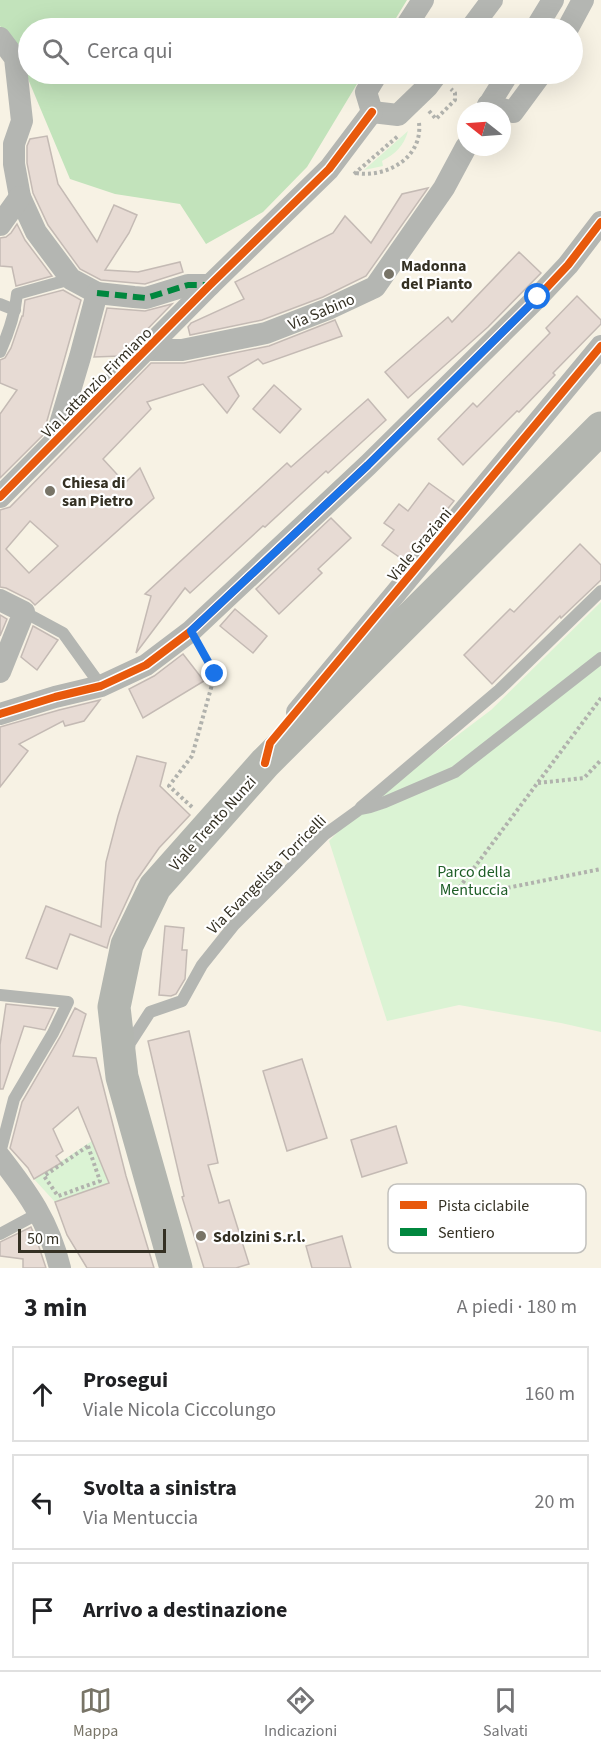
<!DOCTYPE html>
<html lang="it">
<meta charset="utf-8">
<style>
body{margin:0;font-family:"Source Sans 3",sans-serif;background:#f6f6f6;color:#202124}
.compass{position:absolute;left:457px;top:102px;width:54px;height:54px;border-radius:50%;background:#fff;box-shadow:0 6px 24px #0002;rotate:287deg}
.scale{position:absolute;left:18px;bottom:15px;width:148px;box-sizing:border-box;padding-left:6px;border:3px solid #343023;border-top:0;font-size:16px;line-height:21px;white-space:nowrap;color:#343023;-webkit-text-stroke:4px #fff;paint-order:stroke}
.stop{position:absolute;width:18px;height:18px;margin:-14px;border:4px solid #1a73e8;border-radius:50%;background:#fff}
.stop.end{background:#1a73e8;border-color:#fff;box-shadow:0 2px 6px #0008}
.list{margin:0;padding:0;list-style:none}
h2{display:flex;justify-content:space-between;align-items:center;height:78px;margin:0;padding:0 24px;font-size:26px}
h2 small{font-size:20px;font-weight:400;color:#757577}
.list li{display:grid;grid-template-columns:39px 1fr auto;gap:18px;align-items:center;box-sizing:border-box;height:96px;margin:0 12px 12px;padding:0 12px;border:2px solid #e0e0e0;border-radius:0px}
.list b{display:block;font-size:22px;white-space:nowrap}
.list p{margin:0;font-size:20px;white-space:nowrap;color:#757577}
.list em{font-size:20px;font-style:normal;color:#757577}
.icon{flex:none;width:33px;height:33px;fill:none;stroke:currentColor;stroke-width:2;stroke-linecap:round;stroke-linejoin:round}
.map{position:relative;flex:none;width:601px;height:1268px;overflow:hidden}
.search{position:absolute;background:#fff;box-shadow:0 6px 24px #0002;left:18px;right:18px;top:18px;height:66px;display:flex;align-items:center;gap:15px;box-sizing:border-box;padding:0 21px;border-radius:33px;color:#757577;font-size:22px}
.sheet{height:402px;background:#fff}
nav{display:flex;justify-content:space-around;align-items:center;box-sizing:border-box;height:84px;border-top:2px solid #e0e0e0;background:#fff;font-size:16px;color:#757577}
nav a{display:grid;justify-items:center;gap:3px}
nav .on{color:#787467}
.map>svg:first-child{display:block}
</style>
<div class="map">
<svg width="601" height="1268" viewBox="0 0 601 1268">
<rect width="100%" height="100%" fill="#f7f2e4"/>
<g fill="#dbf3d4">
<path d="M 408,131 C 404,146 395,154 382,161 L 383,166 L 364,170 Z"/>
<path d="M 601,602 L 601,1032 L 561,1023 L 459,1005 L 387,1021 L 329,841 L 360,809 L 491,710 Z"/>
<path d="M 92,1141 L 109,1183 L 55,1202 L 34,1179 Z"/>
</g>
<path fill="#c2e3bb" d="M 0,0 L 407,0 L 390,28 L 28,28 L 28,74 L 363,74 L 307,167 L 263,212 L 206,244 L 180,204 L 115,194 L 70,179 L 15,48 L 0,26 Z"/>
<g fill="#e7dbd4" stroke="#c4bab4" stroke-width="1.5" fill-rule="evenodd">
<path d="M 47,136 L 58,184 L 97,242 L 114,205 L 137,215 L 129,233 L 105,270 L 138,272 L 180,262 L 183,272 L 145,284 L 101,280 L 80,269 L 48,225 L 33,193 L 27,163 L 27,146 L 30,139 Z"/>
<path d="M 428,188 L 366,276 L 323,297 L 262,320 L 190,335 L 188,327 L 191,323 L 244,299 L 235,282 L 333,233 L 345,216 L 371,243 L 402,194 Z"/>
<path d="M 17,224 L 25,240 L 52,276 L 16,286 L 12,267 L 0,266 L 0,238 L 6,237 L 11,233 Z"/>
<path d="M 519,252 L 541,273 L 488,327 L 408,398 L 385,372 L 448,317 L 452,322 Z"/>
<path d="M 63,290 L 81,300 L 43,435 L 0,478 L 0,414 L 17,390 L 0,383 L 0,360 L 5,358 L 11,348 L 22,316 L 23,316 L 25,300 Z"/>
<path d="M 577,296 L 601,320 L 601,324 L 553,373 L 555,375 L 519,412 L 517,411 L 463,465 L 438,439 L 473,403 L 477,407 L 550,333 L 546,328 Z"/>
<path d="M 172,304 L 121,356 L 94,357 L 107,308 L 145,311 Z"/>
<path d="M 335,320 L 342,336 L 263,364 L 258,359 L 228,377 L 239,396 L 227,413 L 203,384 L 147,402 L 151,409 L 103,459 L 125,483 L 140,468 L 154,498 L 35,605 L 30,600 L 6,588 L 0,587 L 0,510 L 10,507 L 151,363 L 184,363 L 269,346 ZM 30,521 L 58,546 L 29,573 L 6,549 Z"/>
<path d="M 274,385 L 301,409 L 280,433 L 253,409 Z"/>
<path d="M 368,399 L 386,420 L 328,473 L 326,471 L 265,527 L 263,526 L 190,593 L 185,588 L 136,653 L 151,596 L 145,594 L 287,463 L 291,467 Z"/>
<path d="M 429,483 L 454,501 L 405,561 L 382,545 L 394,530 L 384,523 L 399,504 L 408,511 Z"/>
<path d="M 331,518 L 351,538 L 318,569 L 322,573 L 279,614 L 256,589 Z"/>
<path d="M 580,544 L 601,565 L 601,580 L 561,618 L 560,616 L 492,684 L 464,655 L 510,609 L 514,612 Z"/>
<path d="M 235,609 L 267,636 L 253,653 L 220,626 Z"/>
<path d="M 0,615 L 7,619 L 0,636 Z"/>
<path d="M 33,626 L 58,640 L 37,670 L 21,657 Z"/>
<path d="M 183,654 L 204,681 L 143,718 L 129,689 L 154,676 Z"/>
<path d="M 100,700 L 84,721 L 65,726 L 63,721 L 19,744 L 28,751 L 0,787 L 0,727 L 59,710 Z"/>
<path d="M 137,756 L 166,763 L 160,786 L 190,815 L 159,848 L 136,881 L 110,937 L 107,948 L 70,934 L 57,969 L 26,958 L 46,906 L 101,927 L 106,862 L 118,816 Z"/>
<path d="M 165,926 L 184,928 L 182,950 L 187,950 L 185,979 L 176,994 L 171,996 L 159,995 Z"/>
<path d="M 6,1004 L 55,1009 L 45,1030 L 24,1026 L 3,1089 L 0,1089 L 0,1045 Z"/>
<path d="M 75,1008 L 86,1014 L 73,1056 L 96,1058 L 126,1176 L 154,1268 L 87,1268 L 67,1235 L 55,1202 L 109,1183 L 78,1107 L 53,1129 L 63,1151 L 56,1156 L 61,1163 L 34,1179 L 28,1168 L 10,1148 L 22,1102 L 60,1037 Z"/>
<path d="M 189,1031 L 218,1163 L 208,1165 L 219,1203 L 229,1200 L 249,1264 L 236,1268 L 204,1268 L 182,1197 L 184,1196 L 148,1041 Z"/>
<path d="M 302,1059 L 327,1138 L 287,1151 L 263,1071 Z"/>
<path d="M 396,1126 L 407,1163 L 362,1177 L 351,1140 Z"/>
<path d="M 31,1227 L 37,1241 L 46,1268 L 23,1268 L 23,1259 L 0,1256 L 0,1242 Z"/>
<path d="M 342,1236 L 351,1268 L 312,1268 L 306,1246 Z"/>
</g>
<g fill="none" stroke-linecap="round" stroke-linejoin="round">
<g stroke="#b1b2ad" stroke-width="4" stroke-dasharray="3 3" stroke-linecap="butt">
<path d="M 429,111 L 436,119 L 455,100 L 455,93 L 451,89"/>
<path d="M 356,173 C 386,178 423,158 419,123"/>
<path d="M 354,174 L 398,136"/>
<path d="M 601,698 L 459,888 L 466,893 L 477,894 L 601,869"/>
<path d="M 538,783 L 584,778 L 601,760"/>
<path d="M 192,807 L 169,786 L 192,756 L 215,674 L 200,647"/>
<path d="M 88,1146 L 100,1181 L 58,1196 L 44,1176 Z"/>
</g>
<g stroke="#b4b6b2" stroke-width="12">
<path d="M 0,304 L 15,310"/>
<path d="M 0,352 C 9,332 15,315 17,294 L 71,279"/>
<path d="M 24,612 L 63,633 L 101,686"/>
<path d="M 361,807 L 499,690 L 601,591"/>
<path d="M 0,995 L 68,1002 L 53,1033 L 14,1099 L 0,1153"/>
<path d="M 128,1052 L 130,1043 L 150,1012 L 182,1001 L 202,965 L 234,925 L 324,835 L 360,809 L 370,807 L 385,802 L 455,772 L 601,658"/>
<path d="M 0,1234 L 39,1213"/>
</g>
<g stroke="#b4b6b2" stroke-width="22">
<path d="M 405,28 L 423,0"/>
<path d="M 471,28 L 492,0"/>
<path d="M 536,28 L 553,0"/>
<path d="M 568,28 L 583,0"/>
<path d="M 0,38 L 15,58 L 22,121 L 14,144 L 14,164 L 20,197 L 36,232 L 71,279 L 97,293 L 134,297 L 146,298 L 188,285 L 210,285"/>
<path d="M 488,105 L 513,112 L 541,74"/>
<path d="M 485,111 L 508,74"/>
<path d="M 372,112 L 398,115 L 428,86 L 437,74"/>
<path d="M 372,112 L 366,92 L 377,74"/>
<path d="M 0,225 L 20,197"/>
<path d="M 147,350 L 182,350 L 266,333 L 328,309 L 375,287 L 444,188 L 466,147"/>
<path d="M 55,441 L 80,357 L 97,293"/>
<path d="M 0,497 L 210,285 L 329,169 L 372,112"/>
<path d="M 0,600 L 24,612 L 0,672"/>
<path d="M 297,712 L 601,346"/>
<path d="M 0,714 L 55,697 L 101,686 L 146,665 L 191,631 L 368,465 L 538,297 L 568,265 L 601,222"/>
<path d="M 0,1157 C 28,1193 49,1222 60,1268"/>
</g>
<path stroke="#b3b6b0" stroke-width="33" d="M 176,1268 L 122,1077 L 114,1007 L 127,945 L 155,887 L 265,763 L 601,428"/>
<path stroke="#00873e" stroke-width="6" stroke-dasharray="12 6" stroke-linecap="butt" d="M 97,293 L 146,298 L 188,285 L 210,285"/>
<defs>
<g id="cycleway">
<path d="M 0,497 L 210,285 L 329,169 L 372,112"/>
<path d="M 0,714 L 55,697 L 101,686 L 146,665 L 191,631 L 368,465 L 538,297 L 568,265 L 601,222"/>
<path d="M 265,763 L 270,743 L 601,346"/>
</g>
</defs>
<use href="#cycleway" stroke="#fff" stroke-width="11"/>
<use href="#cycleway" stroke="#e8590c" stroke-width="8"/>
</g>
<g fill="none" stroke-linecap="round" stroke-linejoin="round">
<path stroke="#1a73e8" stroke-width="8" d="M 215,674 L 191,631 L 368,465 L 538,297"/>
</g>
<g fill="#787467" stroke="#fff" stroke-width="2">
<circle cx="389" cy="274" r="6"/>
<circle cx="50" cy="491" r="6"/>
<circle cx="201" cy="1236" r="6"/>
</g>
<g text-anchor="middle" stroke-width="4.5" stroke-linejoin="round" paint-order="stroke">
<g font-size="16" font-weight="bold" fill="#343023" stroke="#fff" text-anchor="start">
<text x="401" y="271">Madonna<tspan x="401" dy="18">del Pianto</tspan></text>
<text x="62" y="488">Chiesa di<tspan x="62" dy="18">san Pietro</tspan></text>
<text x="213" y="1242">Sdolzini S.r.l.</text>
</g>
<g font-size="16" fill="#343023" stroke="#fff">
<text transform="translate(321 311) rotate(-23)" y="6">Via Sabino</text>
<text transform="translate(96 382) rotate(-45)" y="6">Via Lattanzio Firmiano</text>
<text transform="translate(419 544) rotate(-50)" y="6">Viale Graziani</text>
<text transform="translate(212 823) rotate(-48)" y="6">Viale Trento Nunzi</text>
<text transform="translate(266 874) rotate(-45)" y="6">Via Evangelista Torricelli</text>
</g>
<g font-size="16" fill="#1e5e27" stroke="#fff">
<text x="474" y="877">Parco della<tspan x="474" dy="18">Mentuccia</tspan></text>
</g>
</g>
<rect x="388" y="1184" width="198" height="69" rx="9" fill="#fff" stroke="#c2c1bd" stroke-width="1.5"/>
<rect x="400" y="1201" width="27" height="8" fill="#e8590c"/>
<rect x="400" y="1228" width="27" height="8" fill="#00873e"/>
<g font-size="16" fill="#343023">
<text x="438" y="1211">Pista ciclabile</text>
<text x="438" y="1238">Sentiero</text>
</g>
</svg>
<svg class="compass" viewBox="-18 -18 36 36"><path d="M0-13l5 13h-10z" fill="#e53935"/><path d="M0 13l5-13h-10z" fill="#757577"/></svg>
<div class="scale">50 m</div>
<div class="stop" style="left:538px;top:297px"></div>
<div class="stop end" style="left:215px;top:674px"></div>
<div class="search"><svg class="icon" aria-label="search" viewBox="0 0 24 24"><circle cx="10" cy="10" r="6"/><path d="M15 15l6 6"/></svg>Cerca qui</div>
</div>
<section class="sheet">
<h2>3 min<small>A piedi · 180 m</small></h2>
<ul class="list">
<li><svg class="icon" aria-label="ahead" viewBox="0 0 24 24"><path d="M12 20V5M6 11l6-6 6 6"/></svg><div><b>Prosegui</b><p>Viale Nicola Ciccolungo</p></div><em>160 m</em></li>
<li><svg class="icon" aria-label="left" viewBox="0 0 24 24"><path d="M17 20v-9H6M10 6l-5 5 5 5"/></svg><div><b>Svolta a sinistra</b><p>Via Mentuccia</p></div><em>20 m</em></li>
<li><svg class="icon" aria-label="arrive" viewBox="0 0 24 24"><path d="M6 21V4h12l-3 4 3 4H6"/></svg><div><b>Arrivo a destinazione</b></div></li>
</ul>
</section>
<nav>
<a class="on"><svg class="icon" aria-label="map" viewBox="0 0 24 24"><path d="M3 6l6-2 6 2 6-2v14l-6 2-6-2-6 2zM9 4v14M15 6v14"/></svg>Mappa</a>
<a><svg class="icon" aria-label="directions" viewBox="0 0 24 24"><path d="M12 3l9 9-9 9-9-9zM9 14v-3h6M13 9l2 2-2 2"/></svg>Indicazioni</a>
<a><svg class="icon" aria-label="saved" viewBox="0 0 24 24"><path d="M7 4h10v16l-5-4-5 4z"/></svg>Salvati</a>
</nav>
